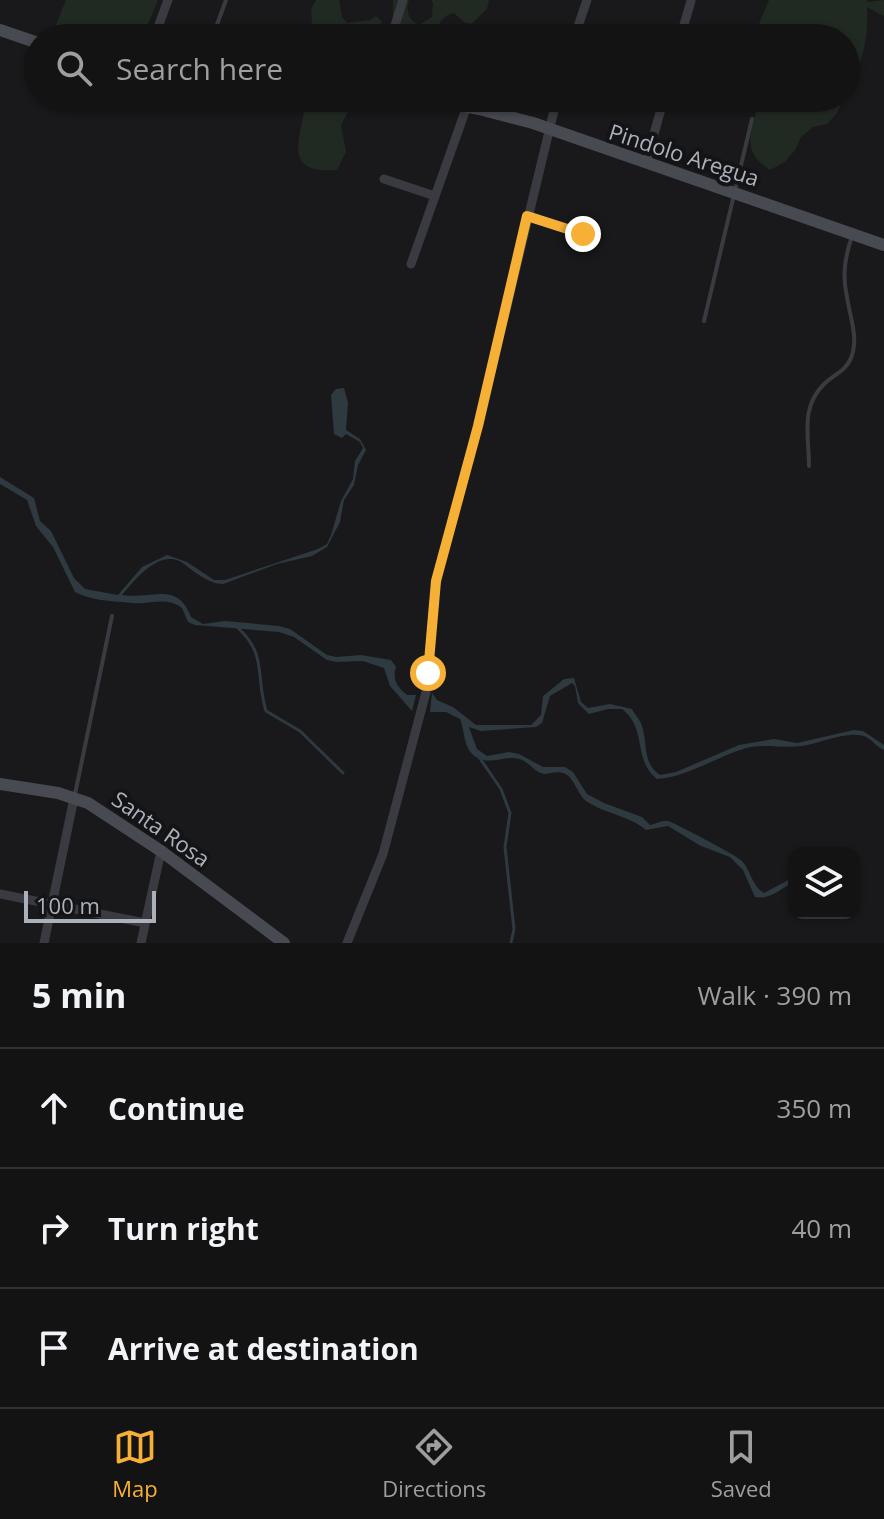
<!DOCTYPE html>
<meta charset="utf-8">
<style>
body{margin:0;font-family:"Open Sans",sans-serif;background:#202022;color:#f1f3f6}
.controls{position:absolute;right:24px;bottom:24px;display:grid;overflow:hidden;border-radius:16px;box-shadow:0 2px 6px #0004}
.controls button{width:72px;height:72px;display:grid;place-items:center;padding:0;border:0;border-bottom:2px solid #323234;background:#131314;color:#f1f3f6;font:40px sans-serif}
.scale{position:absolute;left:24px;bottom:20px;width:132px;box-sizing:border-box;padding-left:8px;border:4px solid #abb1bb;border-top:0;font-size:22px;line-height:28px;white-space:nowrap;color:#abb1bb;-webkit-text-stroke:6px #141416;paint-order:stroke}
.stop{position:absolute;width:24px;height:24px;margin:-18px;border:6px solid #f6b036;border-radius:50%;background:#fff}
.stop.end{background:#f6b036;border-color:#fff;box-shadow:0 2px 8px #0008}
.list{margin:0;padding:0;list-style:none}
h2{display:flex;justify-content:space-between;align-items:center;height:104px;margin:0;padding:0 32px;font-size:34px}
h2 small{font-size:26px;font-weight:400;color:#9d9ea0}
.list li{display:grid;grid-template-columns:52px 1fr auto;gap:24px;align-items:center;box-sizing:border-box;height:120px;padding:0 32px;border-top:2px solid #323234}
.list b{display:block;font-size:30px;white-space:nowrap}
.list em{font-size:26px;font-style:normal;color:#9d9ea0}
.icon{flex:none;width:44px;height:44px;fill:none;stroke:currentColor;stroke-width:2;stroke-linecap:round;stroke-linejoin:round}
.map{position:relative;flex:none;width:884px;height:943px;overflow:hidden}
.search{position:absolute;background:#131314;box-shadow:0 2px 6px #0004;left:24px;right:24px;top:24px;height:88px;display:flex;align-items:center;gap:20px;box-sizing:border-box;padding:0 28px;border-radius:44px;color:#9d9ea0;font-size:30px}
.sheet{height:464px;background:#131314}
nav{display:flex;justify-content:space-around;align-items:center;box-sizing:border-box;height:112px;border-top:2px solid #323234;background:#131314;font-size:22px;color:#9d9ea0}
nav a{display:grid;justify-items:center;gap:4px}
nav .on{color:#f6b036}
.map>svg:first-child{display:block}
</style>
<div class="map">
<svg width="884" height="943" viewBox="0 0 884 943">
<rect width="100%" height="100%" fill="#19191b"/>
<g fill="#212a22">
<path d="M 66,0 L 158,0 L 142,38 L 67,38 L 53,32 Z"/>
<path d="M 316,0 L 339,0 L 342,17 L 347,23 L 370,20 L 376,16 L 382,22 L 374,38 L 291,38 L 312,24 L 311,9 Z"/>
<path d="M 393,0 L 409,0 C 405,10 409,21 419,25 L 432,17 L 433,3 L 431,0 L 489,0 L 487,9 L 471,24 L 464,22 L 454,13 C 440,15 440,28 430,33 C 419,38 401,35 393,27 Z"/>
<path d="M 769,0 L 867,0 L 868,2 L 884,0 L 884,16 L 867,7 C 869,43 861,63 846,95 L 846,38 L 753,38 Z"/>
<path d="M 333,98 L 345,105 L 348,112 L 341,125 L 346,152 L 337,170 C 280,174 302,138 305,103 L 311,99 Z"/>
<path d="M 758,98 L 844,98 L 837,113 L 827,124 L 813,127 L 801,137 L 795,150 L 785,162 L 770,170 C 736,148 756,128 758,98 Z"/>
</g>
<g fill="#2e3940">
<path d="M 344,388 L 348,403 L 346,430 L 360,439 L 366,450 L 358,465 L 354,485 L 344,500 L 340,522 L 327,547 L 312,556 L 277,564 L 223,584 C 214,584 207,580 199,575 C 192,571 186,564 179,561 C 157,551 134,581 122,595 C 152,600 177,580 191,617 L 203,624 L 225,621 L 279,626 L 290,629 L 327,655 L 336,657 L 361,655 L 391,660 L 396,667 C 392,679 397,687 407,695 L 416,695 L 412,711 L 390,686 L 384,668 L 363,661 L 337,662 L 327,660 L 294,637 L 279,632 L 195,625 L 188,622 L 182,608 C 166,596 150,605 132,603 C 113,601 92,601 75,592 L 53,547 L 36,526 L 27,500 L 0,484 L 0,477 L 34,498 L 40,521 L 51,531 L 74,578 L 85,589 L 118,595 L 142,567 L 167,555 L 187,562 L 214,580 L 225,580 L 318,549 L 327,544 L 331,535 L 341,501 L 353,479 L 355,461 L 363,448 L 360,442 L 346,434 L 342,438 L 334,434 L 331,395 L 336,389 Z"/>
<path d="M 574,678 L 581,702 L 588,708 L 610,704 L 632,709 C 635,715 640,719 642,726 C 648,744 642,763 660,775 L 676,772 L 739,745 L 774,739 L 797,743 L 854,730 L 863,731 L 884,745 L 884,750 C 876,747 872,739 864,736 C 844,731 822,743 802,746 C 781,749 761,742 740,750 C 713,759 686,777 657,779 C 632,759 648,729 622,709 L 608,709 L 589,714 L 578,703 L 575,686 L 572,683 L 550,696 L 542,723 L 536,727 L 481,731 L 469,727 L 477,749 L 487,756 L 509,752 L 519,754 L 543,767 L 565,767 L 573,772 L 587,794 L 604,803 L 642,817 L 650,825 C 656,824 662,820 668,821 C 675,823 738,856 742,861 C 751,871 752,886 764,893 L 794,877 L 794,882 C 781,888 771,900 755,897 L 743,870 L 730,857 L 701,846 L 668,826 L 646,830 C 628,815 605,814 586,801 C 577,794 574,776 563,773 C 557,771 550,774 544,774 C 535,772 531,765 524,761 C 510,752 492,767 476,757 C 463,749 465,731 460,719 L 446,712 L 430,712 L 432,693 L 437,700 L 453,707 L 476,725 L 531,725 L 541,715 L 543,696 L 564,679 Z"/>
</g>
<g fill="none" stroke-linecap="round" stroke-linejoin="round">
<g stroke="#2e3940" stroke-width="3">
<path d="M 237,627 C 268,655 255,676 266,711 L 300,731 L 343,773"/>
<path d="M 479,757 L 501,789 L 510,813 L 505,847 L 514,929 L 511,943"/>
</g>
<g stroke="#3a3b40" stroke-width="4">
<path d="M 212,38 L 226,0"/>
<path d="M 704,321 L 752,119"/>
<path d="M 809,466 C 809,436 800,408 824,384 C 833,375 846,371 851,358 C 859,338 850,318 847,297 C 842,275 845,257 852,236"/>
<path d="M 75,794 L 112,616"/>
</g>
<g stroke="#3a3b40" stroke-width="9">
<path d="M 154,38 L 168,0"/>
<path d="M 391,38 L 403,0"/>
<path d="M 574,38 L 587,0"/>
<path d="M 680,38 L 691,1"/>
<path d="M 646,163 L 664,98"/>
<path d="M 384,179 L 435,196"/>
<path d="M 527,216 L 583,234"/>
<path d="M 411,264 L 467,106"/>
<path d="M 0,894 L 145,923"/>
<path d="M 44,943 L 74,798"/>
<path d="M 141,943 L 161,851"/>
<path d="M 347,943 L 383,854 L 426,692 L 436,581 L 478,426 L 557,98"/>
</g>
<g stroke="#484a51" stroke-width="12">
<path d="M 0,30 L 38,43"/>
<path d="M 423,98 L 479,109 L 533,123 L 884,245"/>
<path d="M 0,784 L 58,793 L 88,803 L 161,851 L 284,943"/>
</g>
</g>
<g fill="none" stroke-linecap="round" stroke-linejoin="round">
<path stroke="#f6b036" stroke-width="10" d="M 428,673 L 436,581 L 478,426 L 527,216 L 583,234"/>
</g>
<g text-anchor="middle" stroke-width="8" stroke-linejoin="round" paint-order="stroke">
<g font-size="22" fill="#abb1bb" stroke="#141416">
<text transform="translate(684 155) rotate(18)" y="8">Pindolo Aregua</text>
<text transform="translate(161 829) rotate(35)" y="8">Santa Rosa</text>
</g>
</g>
</svg>
<div class="controls">
<button><svg class="icon" aria-label="layers" viewBox="0 0 24 24"><path d="M12 4l9 5-9 5-9-5zM3 14l9 5 9-5"/></svg></button>
</div>
<div class="scale">100 m</div>
<div class="stop" style="left:428px;top:673px"></div>
<div class="stop end" style="left:583px;top:234px"></div>
<div class="search"><svg class="icon" aria-label="search" viewBox="0 0 24 24"><circle cx="10" cy="10" r="6"/><path d="M15 15l6 6"/></svg>Search here</div>
</div>
<section class="sheet">
<h2>5 min<small>Walk · 390 m</small></h2>
<ul class="list">
<li><svg class="icon" aria-label="ahead" viewBox="0 0 24 24"><path d="M12 20V5M6 11l6-6 6 6"/></svg><div><b>Continue</b></div><em>350 m</em></li>
<li><svg class="icon" aria-label="right" viewBox="0 0 24 24"><path d="M7 20v-9h11M14 6l5 5-5 5"/></svg><div><b>Turn right</b></div><em>40 m</em></li>
<li><svg class="icon" aria-label="arrive" viewBox="0 0 24 24"><path d="M6 21V4h12l-3 4 3 4H6"/></svg><div><b>Arrive at destination</b></div></li>
</ul>
</section>
<nav>
<a class="on"><svg class="icon" aria-label="map" viewBox="0 0 24 24"><path d="M3 6l6-2 6 2 6-2v14l-6 2-6-2-6 2zM9 4v14M15 6v14"/></svg>Map</a>
<a><svg class="icon" aria-label="directions" viewBox="0 0 24 24"><path d="M12 3l9 9-9 9-9-9zM9 14v-3h6M13 9l2 2-2 2"/></svg>Directions</a>
<a><svg class="icon" aria-label="saved" viewBox="0 0 24 24"><path d="M7 4h10v16l-5-4-5 4z"/></svg>Saved</a>
</nav>
